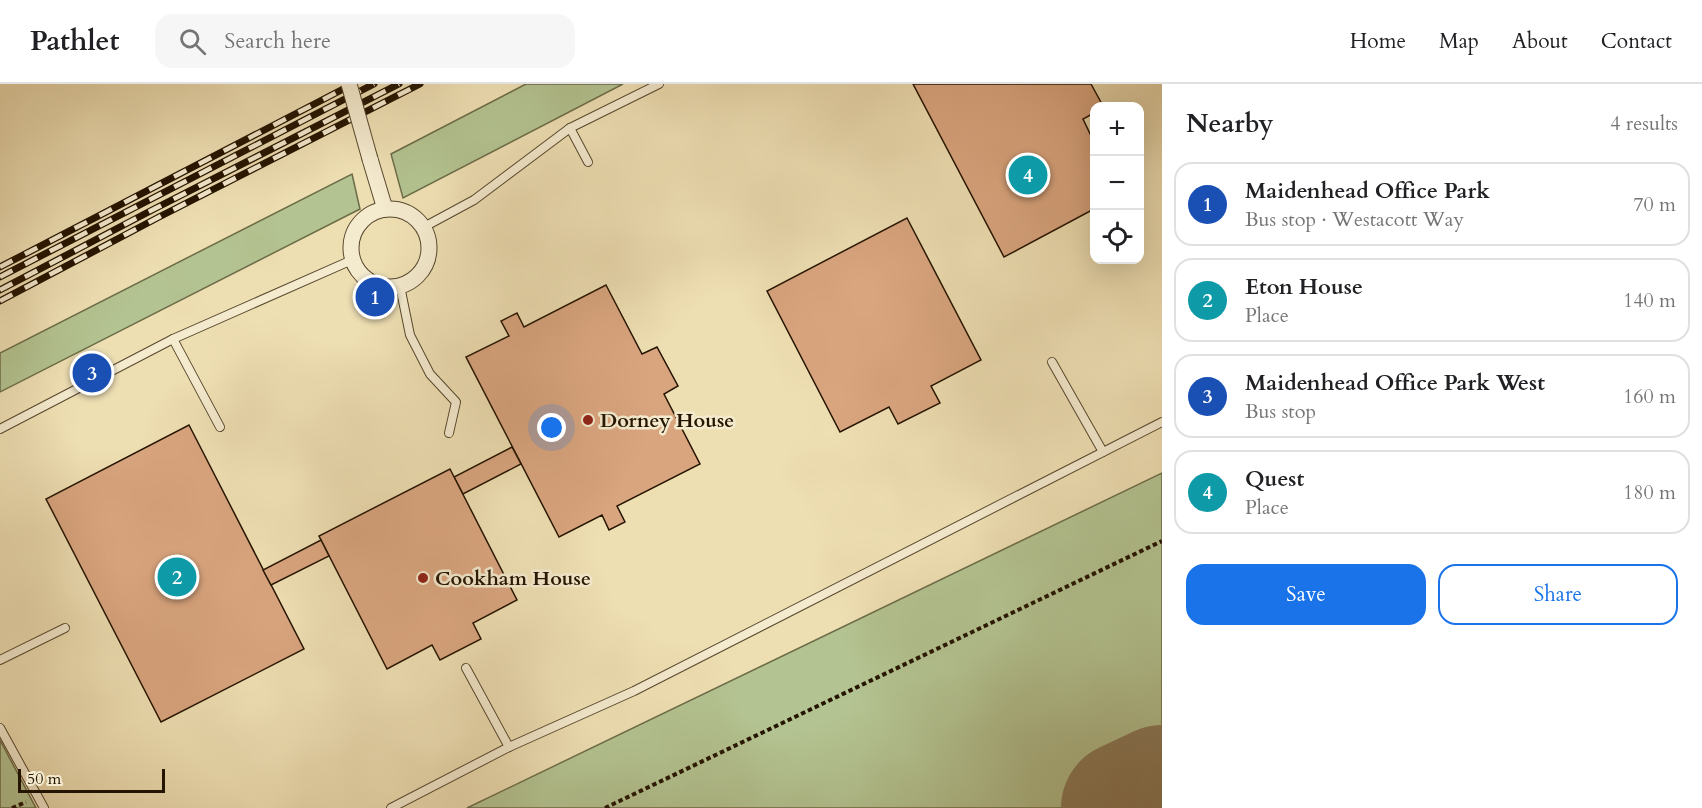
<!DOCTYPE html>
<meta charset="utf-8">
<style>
body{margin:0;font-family:Cardo,serif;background:#f6f6f6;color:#202124}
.controls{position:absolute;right:18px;top:18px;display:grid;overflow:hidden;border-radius:12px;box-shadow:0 6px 24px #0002}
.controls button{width:54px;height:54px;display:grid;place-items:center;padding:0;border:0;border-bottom:2px solid #e0e0e0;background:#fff;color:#202124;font:30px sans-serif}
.scale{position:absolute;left:18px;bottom:15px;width:147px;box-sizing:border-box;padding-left:6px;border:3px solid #251400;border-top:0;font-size:16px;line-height:21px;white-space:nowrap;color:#251400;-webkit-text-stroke:4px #f4eace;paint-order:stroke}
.you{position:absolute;left:552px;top:344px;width:21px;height:21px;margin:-15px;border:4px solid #fff;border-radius:50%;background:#1a73e8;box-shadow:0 0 0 9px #1a73e833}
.badge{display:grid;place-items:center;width:39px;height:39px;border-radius:50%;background:#1a73e8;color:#fff;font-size:20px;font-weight:700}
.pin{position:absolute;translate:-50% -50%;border:3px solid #fff;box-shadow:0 2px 6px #0006}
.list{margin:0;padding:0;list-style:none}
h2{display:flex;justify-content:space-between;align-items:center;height:78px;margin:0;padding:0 24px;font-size:26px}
h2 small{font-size:20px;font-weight:400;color:#757577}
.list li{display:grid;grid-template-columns:39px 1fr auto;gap:18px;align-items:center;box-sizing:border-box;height:84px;margin:0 12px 12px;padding:0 12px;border:2px solid #e0e0e0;border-radius:18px}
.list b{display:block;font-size:22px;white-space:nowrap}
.list p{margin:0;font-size:20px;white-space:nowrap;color:#757577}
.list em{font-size:20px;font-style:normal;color:#757577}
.actions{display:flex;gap:12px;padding:18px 24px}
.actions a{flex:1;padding:14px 0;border:2px solid #1a73e8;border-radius:18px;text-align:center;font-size:21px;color:#1a73e8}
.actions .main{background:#1a73e8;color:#fff}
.icon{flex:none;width:33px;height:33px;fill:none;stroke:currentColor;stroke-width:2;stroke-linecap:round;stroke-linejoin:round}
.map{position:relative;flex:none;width:1162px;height:724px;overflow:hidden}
header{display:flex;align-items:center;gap:36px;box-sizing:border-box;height:84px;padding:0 30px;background:#fff;border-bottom:2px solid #e0e0e0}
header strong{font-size:28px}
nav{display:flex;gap:33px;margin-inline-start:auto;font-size:21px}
.search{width:420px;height:54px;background:#f6f6f6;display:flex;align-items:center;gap:15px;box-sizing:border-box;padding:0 21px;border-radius:18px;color:#757577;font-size:22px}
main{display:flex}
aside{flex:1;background:#fff}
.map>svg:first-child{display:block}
</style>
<header>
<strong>Pathlet</strong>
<div class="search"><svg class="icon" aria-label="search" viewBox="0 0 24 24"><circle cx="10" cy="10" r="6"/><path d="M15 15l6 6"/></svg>Search here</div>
<nav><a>Home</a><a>Map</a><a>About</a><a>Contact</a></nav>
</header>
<main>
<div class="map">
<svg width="1162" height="724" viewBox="0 0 1162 724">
<rect width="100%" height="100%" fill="#eedfb3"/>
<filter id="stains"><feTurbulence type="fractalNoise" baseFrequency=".00333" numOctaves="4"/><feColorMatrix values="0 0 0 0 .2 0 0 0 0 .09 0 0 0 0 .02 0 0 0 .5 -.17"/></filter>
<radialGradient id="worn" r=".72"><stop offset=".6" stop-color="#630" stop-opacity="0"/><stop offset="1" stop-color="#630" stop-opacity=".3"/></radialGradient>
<g fill="#b3c391" stroke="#6c6c48" stroke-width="1.5">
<path d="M 526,0 L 623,0 L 403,114 L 391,70 Z"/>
<path d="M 352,90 L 360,125 L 0,308 L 0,269 Z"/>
<path d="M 1162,389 L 1162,724 L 467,724 Z"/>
<path d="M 0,656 L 36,724 L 0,724 Z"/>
</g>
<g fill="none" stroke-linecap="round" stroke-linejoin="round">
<path stroke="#8a7a5a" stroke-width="134" d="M 1128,724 L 1162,708"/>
</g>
<g fill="#d9a57f" stroke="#251400" stroke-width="1.5">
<path d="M 913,0 L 1091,0 L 1103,22 L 1094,22 L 1094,29 L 1083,35 L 1094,58 L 1094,125 L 1004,173 Z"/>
<path d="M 907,134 L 981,276 L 931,302 L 940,319 L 898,340 L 889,323 L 840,348 L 767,207 Z"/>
<path d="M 606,201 L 642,270 L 657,263 L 678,302 L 664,310 L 700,380 L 617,422 L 625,438 L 609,446 L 602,431 L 559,453 L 466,273 L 509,252 L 501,237 L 517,229 L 524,243 Z"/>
<path d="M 189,341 L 304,565 L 161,638 L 46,415 Z"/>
<path d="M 512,363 L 521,380 L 463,410 L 454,393 Z"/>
<path d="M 450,385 L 517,516 L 473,539 L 481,555 L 440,576 L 432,561 L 387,585 L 319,452 Z"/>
<path d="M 321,456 L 329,472 L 271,501 L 263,486 Z"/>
</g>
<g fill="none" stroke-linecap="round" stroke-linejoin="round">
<defs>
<g id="service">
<path d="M 570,44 L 588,78"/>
<path d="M 424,143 L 474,116 L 570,44 L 659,0"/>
<path d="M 400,202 L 410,251 L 430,290 L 456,318 L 449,349"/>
<path d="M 173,255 L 220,343"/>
<path d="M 1052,278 L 1103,368"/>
<path d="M 0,345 L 173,255 L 352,176"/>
<path d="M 0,576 L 65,544"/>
<path d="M 466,584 L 509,663"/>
<path d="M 0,644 L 44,724"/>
<path d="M 391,724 L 509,663 L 634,607 L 1162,338"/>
</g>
<g id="minor">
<path d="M 370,75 L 385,125"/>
<circle cx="390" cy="164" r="39"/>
</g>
</defs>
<use href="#service" stroke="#57472d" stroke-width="10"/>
<use href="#minor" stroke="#57472d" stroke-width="17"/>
<g stroke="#251400" stroke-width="4" stroke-dasharray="4.5 3" stroke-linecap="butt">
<path d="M 12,724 L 26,718"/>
<path d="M 605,724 L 1162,457"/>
</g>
<use href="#service" stroke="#f4eace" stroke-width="8"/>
<use href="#minor" stroke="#f4eace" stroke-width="15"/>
<defs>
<g id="rail">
<path d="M 0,183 L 353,0"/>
<path d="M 0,193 L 374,0"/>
<path d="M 0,206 L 156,124 L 399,0"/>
<path d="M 0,217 L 159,133 L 420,0"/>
</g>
</defs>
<use href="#rail" stroke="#251400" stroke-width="7"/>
<use href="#rail" stroke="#f4eace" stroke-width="4.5" stroke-dasharray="14" stroke-linecap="butt"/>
<defs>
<path id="minor-bridge" d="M 349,0 L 370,75"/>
</defs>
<use href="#minor-bridge" stroke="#57472d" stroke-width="17" stroke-linecap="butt"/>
<use href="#minor-bridge" stroke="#f4eace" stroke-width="15"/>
</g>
<g fill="#8f2418" stroke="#f4eace" stroke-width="2">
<circle cx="588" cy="336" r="6"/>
<circle cx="423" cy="494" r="6"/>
</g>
<g text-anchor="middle" stroke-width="5" stroke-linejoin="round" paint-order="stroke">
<g font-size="20" font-weight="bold" fill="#251400" stroke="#f4eace" text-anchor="start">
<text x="600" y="343">Dorney House</text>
<text x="435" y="501">Cookham House</text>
</g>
</g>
<rect width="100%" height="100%" filter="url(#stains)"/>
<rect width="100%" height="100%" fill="url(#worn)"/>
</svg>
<div class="controls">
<button>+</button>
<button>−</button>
<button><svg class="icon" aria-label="locate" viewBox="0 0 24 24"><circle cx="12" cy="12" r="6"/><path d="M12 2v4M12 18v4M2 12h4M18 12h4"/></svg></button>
</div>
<div class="scale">50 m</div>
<div class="you"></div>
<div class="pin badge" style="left:375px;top:213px;background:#1a4fb4">1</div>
<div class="pin badge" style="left:177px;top:493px;background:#0f9aa8">2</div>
<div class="pin badge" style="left:92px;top:289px;background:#1a4fb4">3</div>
<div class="pin badge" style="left:1028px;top:91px;background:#0f9aa8">4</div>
</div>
<aside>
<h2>Nearby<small>4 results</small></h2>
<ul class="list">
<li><span class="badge" style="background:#1a4fb4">1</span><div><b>Maidenhead Office Park</b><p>Bus stop · Westacott Way</p></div><em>70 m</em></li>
<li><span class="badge" style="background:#0f9aa8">2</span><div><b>Eton House</b><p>Place</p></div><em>140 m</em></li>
<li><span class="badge" style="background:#1a4fb4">3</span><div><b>Maidenhead Office Park West</b><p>Bus stop</p></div><em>160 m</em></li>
<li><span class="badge" style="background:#0f9aa8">4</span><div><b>Quest</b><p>Place</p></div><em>180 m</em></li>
</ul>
<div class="actions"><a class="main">Save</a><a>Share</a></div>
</aside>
</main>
